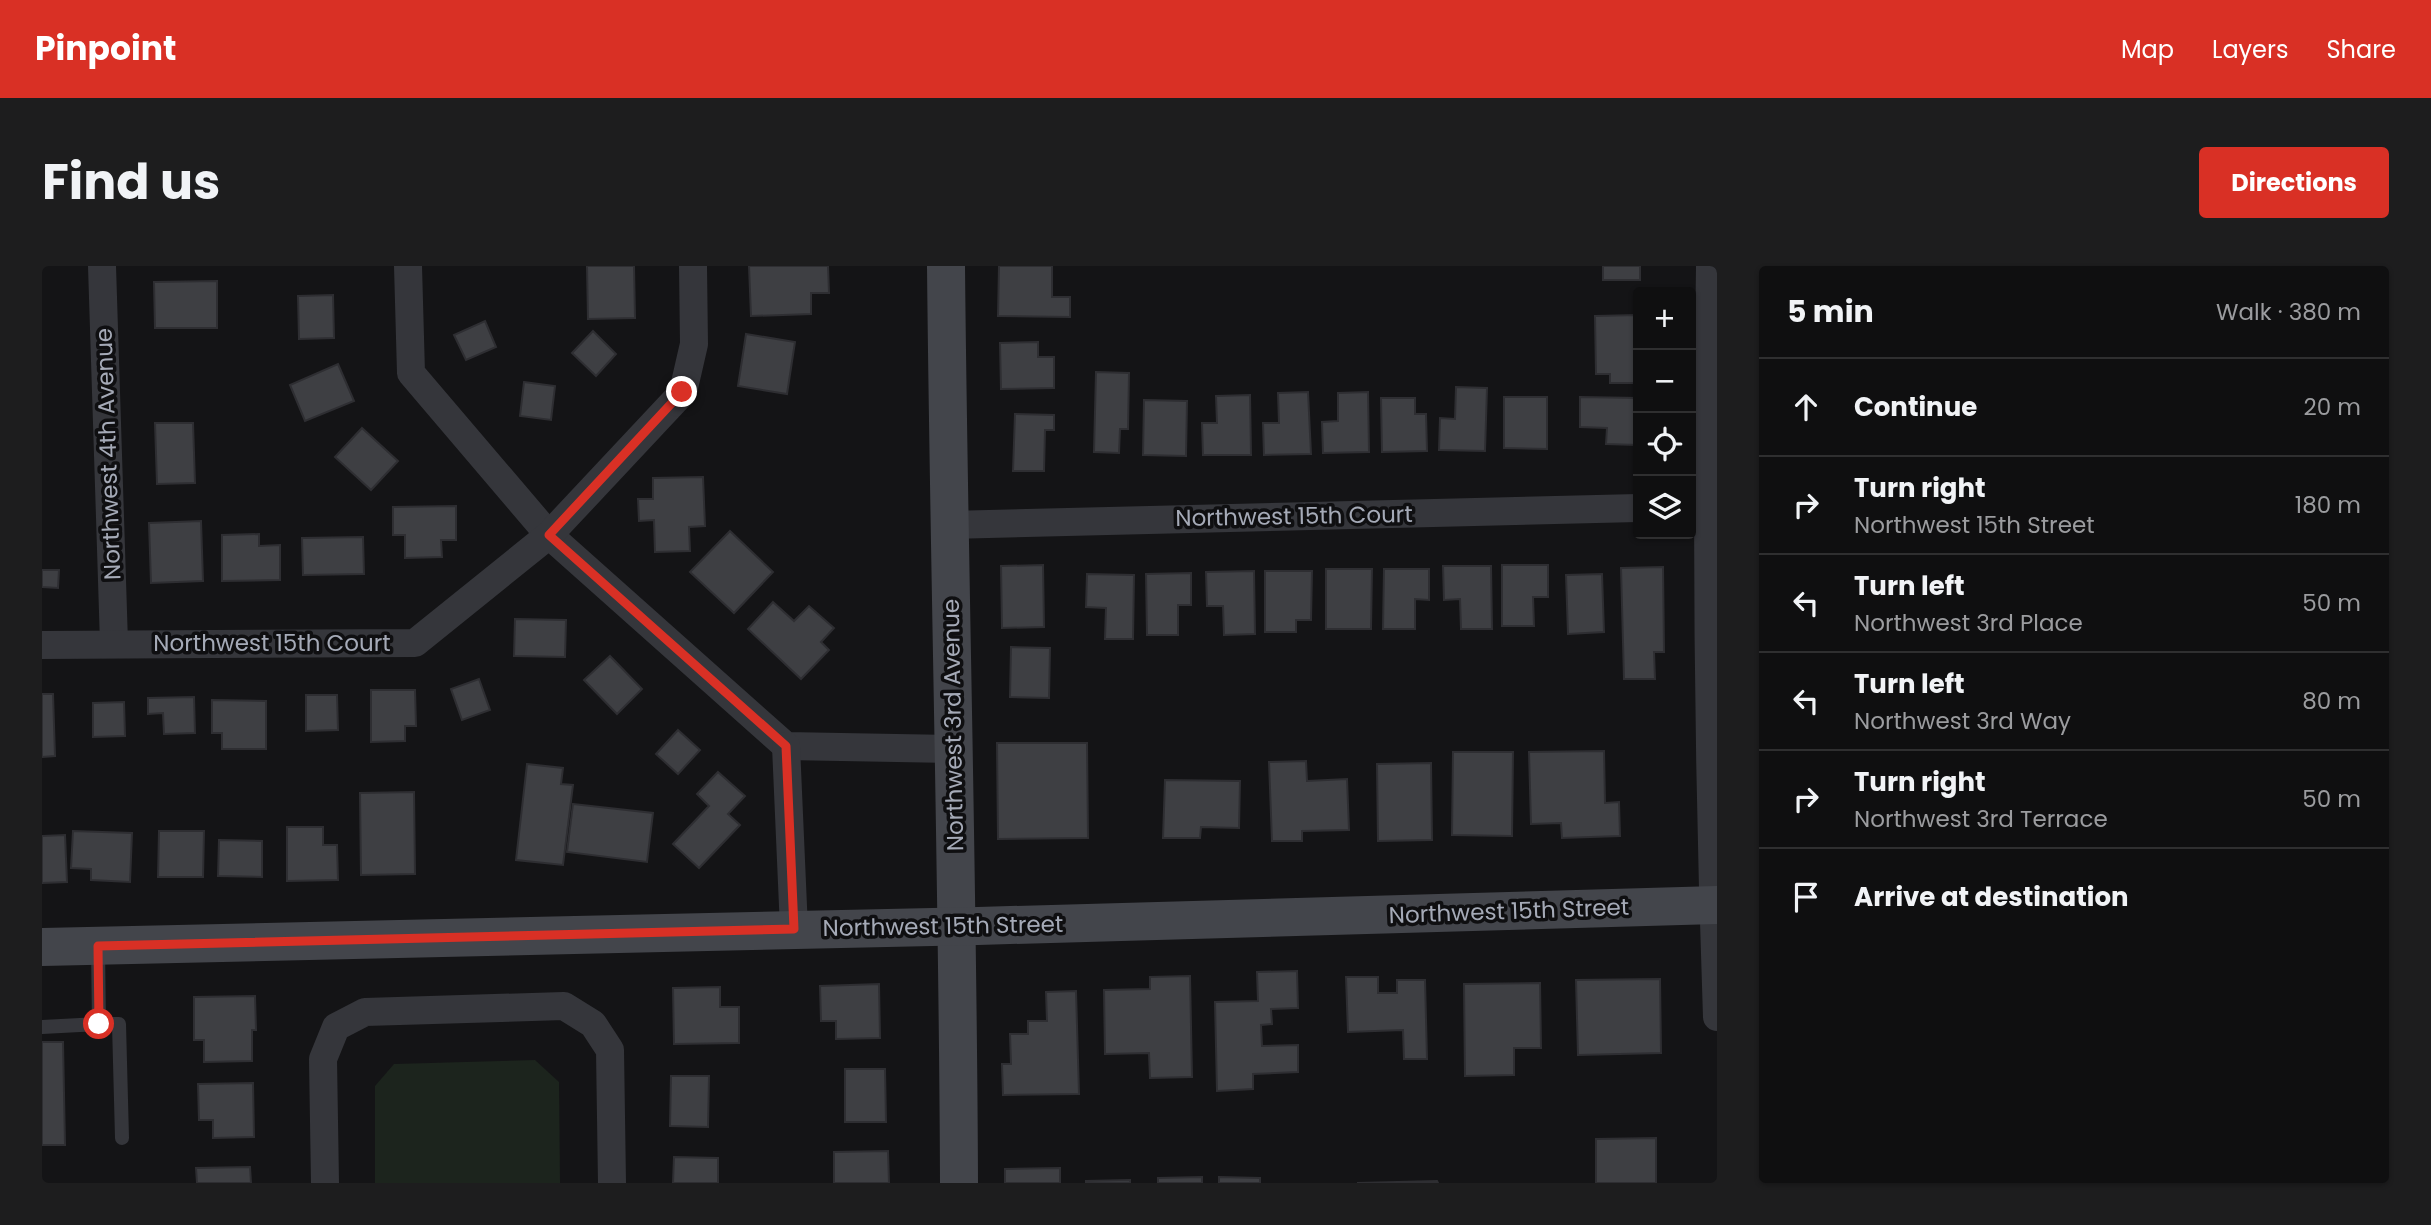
<!DOCTYPE html>
<meta charset="utf-8">
<style>
body{margin:0;font-family:Poppins,sans-serif;background:#1d1d1e;color:#f1f3f6}
.controls{position:absolute;right:21px;top:21px;display:grid;overflow:hidden;border-radius:7px;box-shadow:0 2px 5px #0004}
.controls button{width:63px;height:63px;display:grid;place-items:center;padding:0;border:0;border-bottom:2px solid #2f2f30;background:#0f0f10;color:#f1f3f6;font:35px sans-serif}
.stop{position:absolute;width:21px;height:21px;margin:-16px;border:5px solid #d93025;border-radius:50%;background:#fff}
.stop.end{background:#d93025;border-color:#fff;box-shadow:0 2px 7px #0008}
.list{margin:0;padding:0;list-style:none}
h2{display:flex;justify-content:space-between;align-items:center;height:91px;margin:0;padding:0 28px;font-size:30px}
h2 small{font-size:23px;font-weight:400;color:#9b9c9f}
.list li{display:grid;grid-template-columns:46px 1fr auto;gap:21px;align-items:center;box-sizing:border-box;height:98px;padding:0 28px;border-top:2px solid #2f2f30}
.list b{display:block;font-size:26px;white-space:nowrap}
.list p{margin:0;font-size:23px;white-space:nowrap;color:#9b9c9f}
.list em{font-size:23px;font-style:normal;color:#9b9c9f}
.icon{flex:none;width:38px;height:38px;fill:none;stroke:currentColor;stroke-width:2;stroke-linecap:round;stroke-linejoin:round}
.map{position:relative;flex:none;width:1675px;height:917px;overflow:hidden;border-radius:7px}
header{display:flex;align-items:center;gap:42px;box-sizing:border-box;height:98px;padding:0 35px;background:#d93025;color:#fff}
header strong{font-size:33px}
nav{display:flex;gap:38px;margin-inline-start:auto;font-size:24px}
.intro{display:flex;align-items:center;justify-content:space-between;box-sizing:border-box;height:168px;padding:0 42px}
h1{margin:0;font-size:49px}
.button{padding:18px 32px;border-radius:7px;background:#d93025;color:#fff;font-size:24px;font-weight:700}
main{display:flex;gap:42px;padding:0 42px}
aside{flex:1;background:#0f0f10;border-radius:7px;box-shadow:0 2px 5px #0004}
.map>svg:first-child{display:block}
</style>
<header>
<strong>Pinpoint</strong>
<nav><a>Map</a><a>Layers</a><a>Share</a></nav>
</header>
<div class="intro"><h1>Find us</h1><a class="button">Directions</a></div>
<main>
<div class="map">
<svg width="1675" height="917" viewBox="0 0 1675 917">
<rect width="100%" height="100%" fill="#141416"/>
<path fill="#1c241d" d="M 493,794 L 517,816 L 518,917 L 333,917 L 333,820 L 352,798 Z"/>
<g fill="#3e3f43" stroke="#2e2e32" stroke-width="2">
<path d="M 545,0 L 592,0 L 593,52 L 546,53 Z"/>
<path d="M 707,0 L 786,0 L 787,27 L 769,27 L 769,48 L 709,50 Z"/>
<path d="M 957,0 L 1010,0 L 1010,31 L 1028,31 L 1028,51 L 956,50 Z"/>
<rect x="1561" y="0" width="37" height="14"/>
<path d="M 175,15 L 175,62 L 113,62 L 112,16 Z"/>
<path d="M 291,29 L 292,72 L 257,73 L 256,30 Z"/>
<path d="M 1596,49 L 1596,117 L 1568,117 L 1568,108 L 1554,108 L 1553,50 Z"/>
<path d="M 443,55 L 454,81 L 424,94 L 412,69 Z"/>
<path d="M 551,65 L 574,88 L 554,110 L 530,87 Z"/>
<path d="M 704,68 L 753,76 L 745,128 L 696,120 Z"/>
<path d="M 996,76 L 996,91 L 1012,91 L 1012,122 L 959,123 L 958,77 Z"/>
<path d="M 296,98 L 312,135 L 263,155 L 248,119 Z"/>
<path d="M 1054,106 L 1087,107 L 1086,163 L 1078,163 L 1077,187 L 1052,186 Z"/>
<path d="M 482,116 L 513,120 L 509,154 L 478,150 Z"/>
<path d="M 1414,121 L 1445,122 L 1443,185 L 1397,184 L 1398,152 L 1413,153 Z"/>
<path d="M 1266,126 L 1269,188 L 1222,189 L 1221,157 L 1237,157 L 1236,127 Z"/>
<path d="M 1326,126 L 1327,186 L 1281,187 L 1280,156 L 1296,155 L 1296,127 Z"/>
<path d="M 1208,129 L 1209,189 L 1161,189 L 1160,157 L 1175,157 L 1174,130 Z"/>
<path d="M 1462,131 L 1505,131 L 1505,183 L 1462,182 Z"/>
<path d="M 1538,131 L 1596,132 L 1595,179 L 1564,178 L 1565,162 L 1538,161 Z"/>
<path d="M 1339,132 L 1373,132 L 1373,148 L 1384,148 L 1385,185 L 1340,186 Z"/>
<path d="M 1102,134 L 1145,135 L 1144,190 L 1101,189 Z"/>
<path d="M 973,148 L 1012,149 L 1012,164 L 1003,164 L 1002,205 L 971,205 Z"/>
<path d="M 113,157 L 151,157 L 153,217 L 115,218 Z"/>
<path d="M 320,162 L 356,195 L 329,224 L 293,191 Z"/>
<path d="M 661,211 L 663,260 L 647,261 L 648,285 L 613,286 L 612,254 L 597,255 L 596,233 L 611,233 L 611,212 Z"/>
<path d="M 414,240 L 414,274 L 399,274 L 400,291 L 363,292 L 363,269 L 351,269 L 351,241 Z"/>
<path d="M 159,255 L 161,315 L 109,317 L 107,257 Z"/>
<path d="M 688,265 L 731,306 L 692,347 L 648,306 Z"/>
<path d="M 217,268 L 217,280 L 238,279 L 238,314 L 180,315 L 180,269 Z"/>
<path d="M 321,271 L 322,308 L 261,309 L 260,272 Z"/>
<path d="M 1001,299 L 1002,361 L 960,362 L 959,300 Z"/>
<path d="M 1460,299 L 1506,299 L 1506,331 L 1491,331 L 1492,360 L 1460,360 Z"/>
<path d="M 1401,300 L 1449,300 L 1450,363 L 1419,363 L 1418,333 L 1402,334 Z"/>
<path d="M 1621,301 L 1622,386 L 1612,386 L 1613,413 L 1582,413 L 1579,302 Z"/>
<path d="M 1284,303 L 1330,303 L 1329,363 L 1284,363 Z"/>
<path d="M 1342,303 L 1387,303 L 1387,334 L 1373,333 L 1373,363 L 1341,363 Z"/>
<path d="M 0,304 L 17,304 L 16,322 L 0,321 Z"/>
<path d="M 1212,305 L 1213,368 L 1182,369 L 1181,340 L 1165,340 L 1164,306 Z"/>
<path d="M 1223,305 L 1270,305 L 1269,354 L 1254,354 L 1254,366 L 1223,366 Z"/>
<path d="M 1149,307 L 1149,339 L 1136,339 L 1136,369 L 1105,369 L 1104,308 Z"/>
<path d="M 1045,308 L 1092,309 L 1091,373 L 1063,373 L 1064,342 L 1044,341 Z"/>
<path d="M 1560,308 L 1562,366 L 1526,368 L 1524,309 Z"/>
<path d="M 731,336 L 752,355 L 767,340 L 792,362 L 779,376 L 787,384 L 759,413 L 706,363 Z"/>
<path d="M 473,353 L 524,354 L 523,391 L 472,390 Z"/>
<path d="M 969,381 L 1008,382 L 1007,432 L 968,431 Z"/>
<path d="M 568,390 L 600,423 L 575,448 L 542,414 Z"/>
<path d="M 437,413 L 448,444 L 420,454 L 409,423 Z"/>
<path d="M 329,424 L 373,424 L 374,460 L 363,460 L 363,475 L 329,476 Z"/>
<path d="M 0,428 L 11,428 L 13,490 L 0,491 Z"/>
<path d="M 264,429 L 295,429 L 296,464 L 264,465 Z"/>
<path d="M 152,431 L 153,467 L 122,468 L 121,447 L 106,448 L 106,432 Z"/>
<path d="M 170,434 L 224,435 L 224,483 L 180,483 L 180,467 L 170,467 Z"/>
<path d="M 82,436 L 83,470 L 51,471 L 51,437 Z"/>
<path d="M 636,464 L 658,484 L 636,508 L 614,488 Z"/>
<path d="M 955,477 L 1045,477 L 1046,572 L 956,573 Z"/>
<path d="M 1562,485 L 1563,537 L 1577,536 L 1578,570 L 1520,572 L 1519,557 L 1489,558 L 1487,486 Z"/>
<path d="M 1411,486 L 1471,486 L 1470,570 L 1410,569 Z"/>
<path d="M 1264,495 L 1265,515 L 1305,513 L 1307,564 L 1260,565 L 1260,575 L 1230,575 L 1227,496 Z"/>
<path d="M 1389,497 L 1390,574 L 1336,575 L 1335,498 Z"/>
<path d="M 485,498 L 521,502 L 519,518 L 531,519 L 521,599 L 474,594 Z"/>
<path d="M 676,506 L 703,530 L 686,548 L 698,559 L 657,602 L 631,578 L 667,540 L 655,528 Z"/>
<path d="M 1123,514 L 1198,515 L 1197,562 L 1159,561 L 1158,572 L 1121,572 Z"/>
<path d="M 372,526 L 373,608 L 319,609 L 318,527 Z"/>
<path d="M 531,538 L 611,547 L 605,596 L 525,586 Z"/>
<path d="M 245,561 L 281,561 L 281,579 L 295,579 L 296,614 L 245,615 Z"/>
<path d="M 31,565 L 90,567 L 88,616 L 49,614 L 49,603 L 29,602 Z"/>
<path d="M 117,565 L 162,565 L 161,611 L 116,611 Z"/>
<path d="M 23,569 L 25,616 L 0,617 L 0,570 Z"/>
<path d="M 177,574 L 220,575 L 220,611 L 176,610 Z"/>
<path d="M 1255,705 L 1256,742 L 1229,743 L 1230,758 L 1219,759 L 1220,780 L 1256,779 L 1256,806 L 1211,808 L 1211,823 L 1175,825 L 1173,736 L 1216,735 L 1215,706 Z"/>
<path d="M 1148,710 L 1150,811 L 1108,812 L 1107,787 L 1063,788 L 1062,724 L 1108,723 L 1108,711 Z"/>
<path d="M 1304,711 L 1336,711 L 1336,727 L 1355,727 L 1355,714 L 1383,714 L 1385,793 L 1362,793 L 1361,764 L 1306,766 Z"/>
<path d="M 1618,713 L 1619,787 L 1536,789 L 1534,714 Z"/>
<path d="M 1498,717 L 1499,782 L 1472,782 L 1472,809 L 1423,810 L 1422,718 Z"/>
<path d="M 837,718 L 838,772 L 794,773 L 794,755 L 779,755 L 778,720 Z"/>
<path d="M 678,721 L 678,741 L 697,741 L 697,777 L 632,778 L 631,722 Z"/>
<path d="M 1034,725 L 1037,828 L 961,829 L 960,798 L 969,798 L 968,768 L 986,768 L 986,755 L 1005,755 L 1004,726 Z"/>
<path d="M 213,730 L 214,764 L 210,764 L 210,795 L 162,796 L 162,774 L 152,774 L 152,731 Z"/>
<path d="M 0,776 L 21,776 L 23,879 L 0,879 Z"/>
<path d="M 803,803 L 843,803 L 844,856 L 803,856 Z"/>
<path d="M 629,810 L 667,810 L 666,861 L 628,860 Z"/>
<path d="M 211,817 L 212,871 L 171,872 L 171,854 L 157,854 L 156,818 Z"/>
<path d="M 1614,872 L 1614,917 L 1554,917 L 1554,873 Z"/>
<path d="M 846,885 L 847,917 L 792,917 L 792,886 Z"/>
<path d="M 632,891 L 676,892 L 676,917 L 631,917 Z"/>
<path d="M 208,901 L 209,917 L 155,917 L 154,902 Z"/>
<path d="M 1018,902 L 1018,917 L 963,917 L 963,903 Z"/>
<path d="M 1160,911 L 1160,917 L 1116,917 L 1116,912 Z"/>
<path d="M 1177,911 L 1218,912 L 1218,917 L 1177,917 Z"/>
<path d="M 1088,914 L 1088,917 L 1044,917 L 1044,915 Z"/>
<path d="M 1395,915 L 1396,917 L 1315,917 Z"/>
</g>
<g fill="none" stroke-linecap="round" stroke-linejoin="round">
<g stroke="#35363b" stroke-width="14">
<path d="M 56,681 L 57,758 L 77,758 L 80,872"/>
<path d="M 0,761 L 57,758"/>
</g>
<g stroke="#35363b" stroke-width="28">
<path d="M 60,0 L 72,377"/>
<path d="M 366,0 L 369,107 L 507,269 L 744,480 L 910,483"/>
<path d="M 1668,0 C 1664,250 1666,501 1675,751"/>
<path d="M 907,259 L 1596,242"/>
<path d="M 0,379 L 373,377 L 507,269 L 641,126 L 652,78 L 651,0"/>
<path d="M 744,480 L 752,663"/>
<path d="M 283,917 L 281,793 L 294,761 L 323,746 L 522,740 L 551,758 L 568,784 L 570,917"/>
</g>
<g stroke="#43454b" stroke-width="38">
<path d="M 904,0 C 907,306 916,611 917,917"/>
<path d="M 0,681 L 936,660 L 1675,639"/>
</g>
</g>
<g fill="none" stroke-linecap="round" stroke-linejoin="round">
<path stroke="#d93025" stroke-width="9" d="M 57,758 L 56,680 L 752,663 L 744,480 L 507,269 L 640,126"/>
</g>
<g text-anchor="middle" stroke-width="7" stroke-linejoin="round" paint-order="stroke">
<g font-size="23" fill="#a5aab7" stroke="#0f0f11">
<text transform="translate(66 188) rotate(-92)" y="8">Northwest 4th Avenue</text>
<text transform="translate(1252 250) rotate(-1)" y="8">Northwest 15th Court</text>
<text x="230" y="385">Northwest 15th Court</text>
<text transform="translate(911 459) rotate(-91)" y="8">Northwest 3rd Avenue</text>
<text transform="translate(1467 645) rotate(-2)" y="8">Northwest 15th Street</text>
<text transform="translate(901 660) rotate(-1)" y="8">Northwest 15th Street</text>
</g>
</g>
</svg>
<div class="controls">
<button>+</button>
<button>−</button>
<button><svg class="icon" aria-label="locate" viewBox="0 0 24 24"><circle cx="12" cy="12" r="6"/><path d="M12 2v4M12 18v4M2 12h4M18 12h4"/></svg></button>
<button><svg class="icon" aria-label="layers" viewBox="0 0 24 24"><path d="M12 4l9 5-9 5-9-5zM3 14l9 5 9-5"/></svg></button>
</div>
<div class="stop" style="left:57px;top:758px"></div>
<div class="stop end" style="left:640px;top:126px"></div>
</div>
<aside>
<h2>5 min<small>Walk · 380 m</small></h2>
<ul class="list">
<li><svg class="icon" aria-label="ahead" viewBox="0 0 24 24"><path d="M12 20V5M6 11l6-6 6 6"/></svg><div><b>Continue</b></div><em>20 m</em></li>
<li><svg class="icon" aria-label="right" viewBox="0 0 24 24"><path d="M7 20v-9h11M14 6l5 5-5 5"/></svg><div><b>Turn right</b><p>Northwest 15th Street</p></div><em>180 m</em></li>
<li><svg class="icon" aria-label="left" viewBox="0 0 24 24"><path d="M17 20v-9H6M10 6l-5 5 5 5"/></svg><div><b>Turn left</b><p>Northwest 3rd Place</p></div><em>50 m</em></li>
<li><svg class="icon" aria-label="left" viewBox="0 0 24 24"><path d="M17 20v-9H6M10 6l-5 5 5 5"/></svg><div><b>Turn left</b><p>Northwest 3rd Way</p></div><em>80 m</em></li>
<li><svg class="icon" aria-label="right" viewBox="0 0 24 24"><path d="M7 20v-9h11M14 6l5 5-5 5"/></svg><div><b>Turn right</b><p>Northwest 3rd Terrace</p></div><em>50 m</em></li>
<li><svg class="icon" aria-label="arrive" viewBox="0 0 24 24"><path d="M6 21V4h12l-3 4 3 4H6"/></svg><div><b>Arrive at destination</b></div></li>
</ul>
</aside>
</main>
